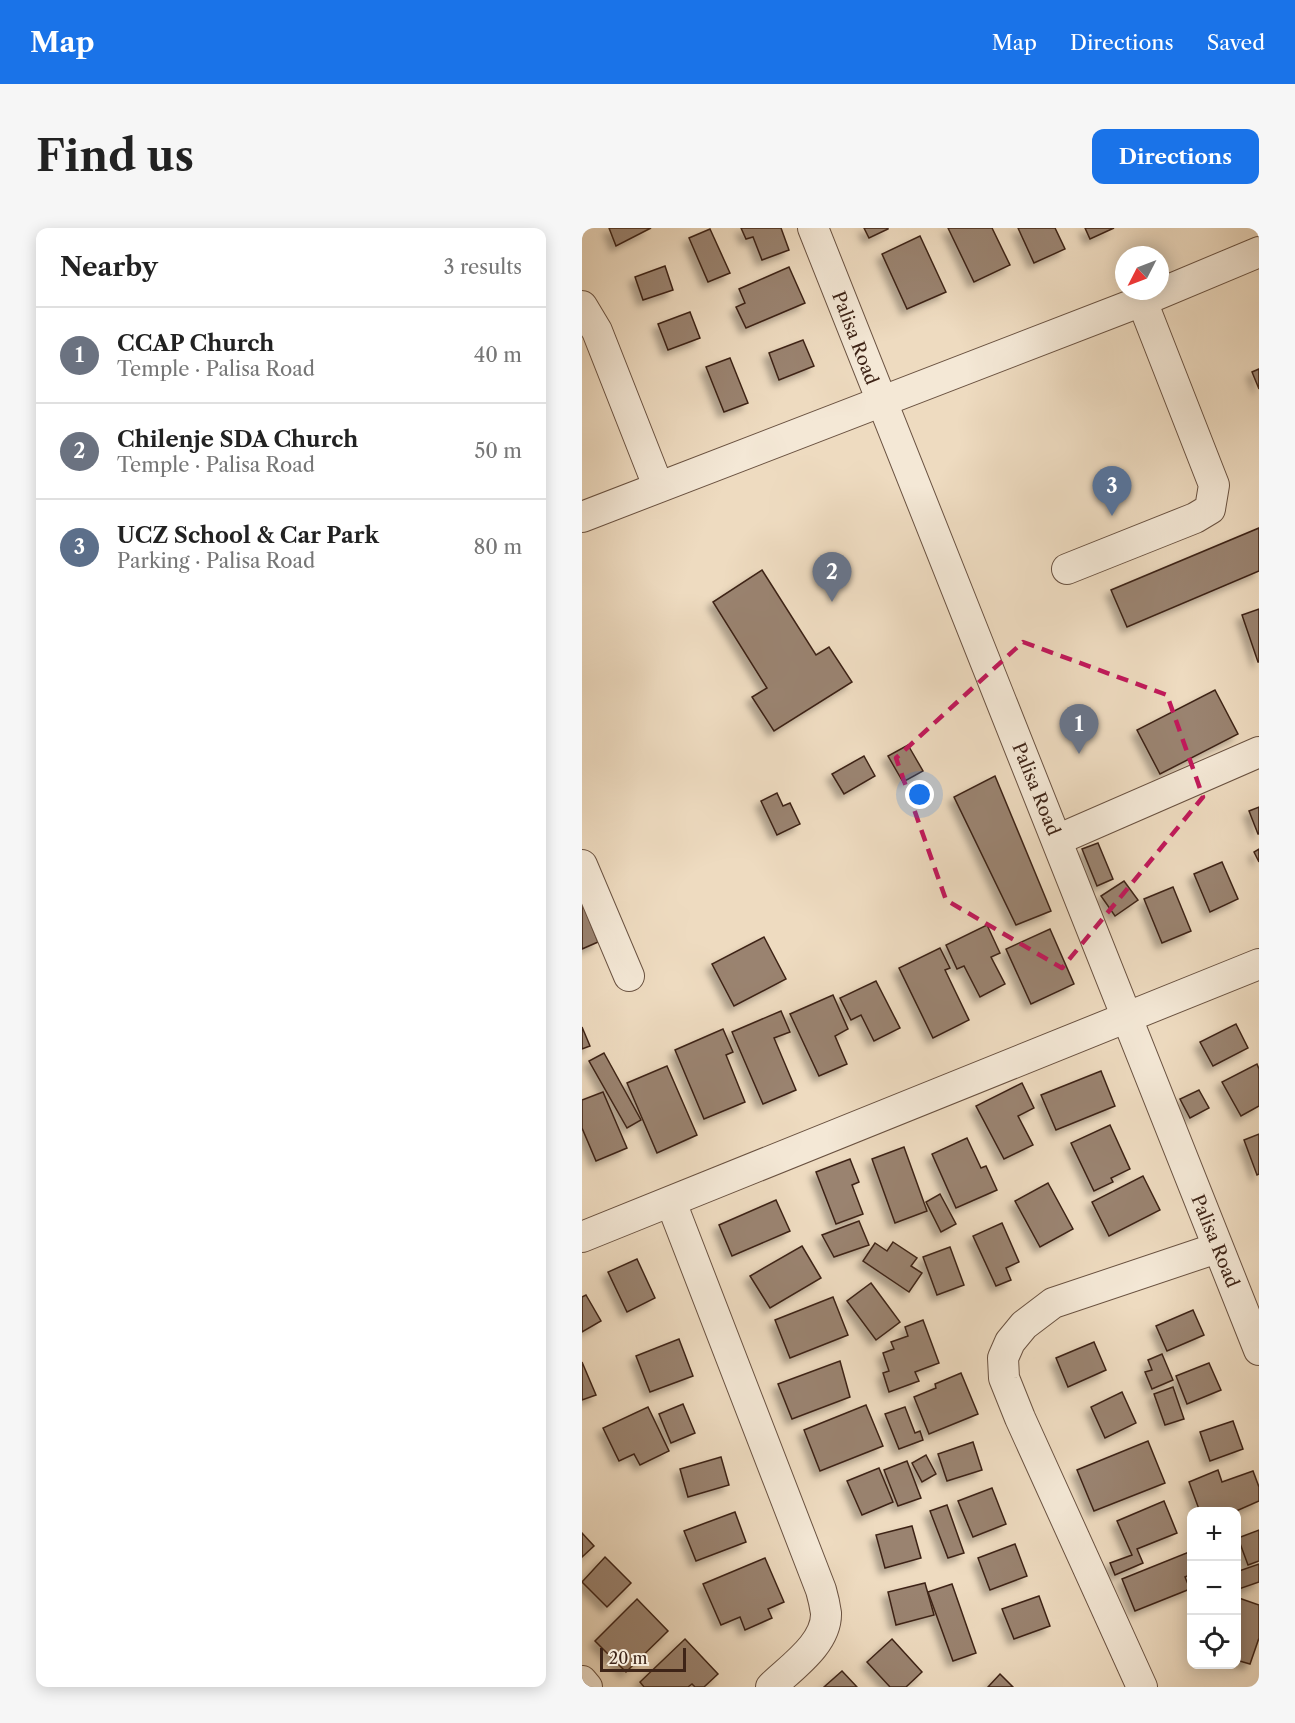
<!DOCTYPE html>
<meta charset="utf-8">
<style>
body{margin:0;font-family:"Libre Caslon Text",serif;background:#f6f6f6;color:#222}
.controls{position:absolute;right:18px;bottom:18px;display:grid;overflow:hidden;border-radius:12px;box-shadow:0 3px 15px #0003}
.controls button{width:54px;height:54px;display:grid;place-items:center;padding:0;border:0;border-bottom:2px solid #e0e0e0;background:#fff;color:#222;font:30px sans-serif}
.compass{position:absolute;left:533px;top:18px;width:54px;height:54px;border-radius:50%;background:#fff;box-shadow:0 3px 15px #0003;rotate:228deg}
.scale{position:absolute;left:18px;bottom:15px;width:86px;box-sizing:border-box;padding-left:6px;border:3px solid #3e2417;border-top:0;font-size:16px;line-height:21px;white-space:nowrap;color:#3e2417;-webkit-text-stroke:4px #f4e8d6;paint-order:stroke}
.you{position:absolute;left:338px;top:567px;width:21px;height:21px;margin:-15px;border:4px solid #fff;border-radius:50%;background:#1a73e8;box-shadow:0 0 0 9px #1a73e833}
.badge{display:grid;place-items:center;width:39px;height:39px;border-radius:50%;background:#1a73e8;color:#fff;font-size:20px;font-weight:700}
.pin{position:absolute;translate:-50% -50px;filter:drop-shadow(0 2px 3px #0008)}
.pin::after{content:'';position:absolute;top:32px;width:21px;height:18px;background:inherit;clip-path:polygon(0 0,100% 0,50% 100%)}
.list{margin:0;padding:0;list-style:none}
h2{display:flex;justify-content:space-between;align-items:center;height:78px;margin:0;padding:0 24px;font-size:26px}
h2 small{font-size:20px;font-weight:400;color:#767676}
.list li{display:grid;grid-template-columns:39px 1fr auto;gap:18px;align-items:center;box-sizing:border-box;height:96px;padding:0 24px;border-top:2px solid #e0e0e0}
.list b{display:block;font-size:22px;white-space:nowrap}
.list p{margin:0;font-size:20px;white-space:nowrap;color:#767676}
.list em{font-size:20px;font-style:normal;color:#767676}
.icon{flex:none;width:33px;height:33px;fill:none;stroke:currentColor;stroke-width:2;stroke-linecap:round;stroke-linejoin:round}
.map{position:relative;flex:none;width:677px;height:1459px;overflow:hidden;border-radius:12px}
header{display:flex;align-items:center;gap:36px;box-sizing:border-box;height:84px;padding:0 30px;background:#1a73e8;color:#fff}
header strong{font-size:28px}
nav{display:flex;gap:33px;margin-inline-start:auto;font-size:21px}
.intro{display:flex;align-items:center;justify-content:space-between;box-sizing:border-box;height:144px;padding:0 36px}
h1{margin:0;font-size:42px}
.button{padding:15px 27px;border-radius:12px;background:#1a73e8;color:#fff;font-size:21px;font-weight:700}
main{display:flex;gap:36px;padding:0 36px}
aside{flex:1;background:#fff;border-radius:12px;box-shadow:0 3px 15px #0003}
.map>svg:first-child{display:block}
</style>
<header>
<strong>Map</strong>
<nav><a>Map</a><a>Directions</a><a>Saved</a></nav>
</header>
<div class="intro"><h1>Find us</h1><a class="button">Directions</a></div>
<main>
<aside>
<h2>Nearby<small>3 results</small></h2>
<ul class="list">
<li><span class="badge" style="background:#6b7280">1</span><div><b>CCAP Church</b><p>Temple · Palisa Road</p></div><em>40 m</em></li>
<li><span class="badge" style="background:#6b7280">2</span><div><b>Chilenje SDA Church</b><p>Temple · Palisa Road</p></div><em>50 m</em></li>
<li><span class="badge" style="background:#5c6f8a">3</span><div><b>UCZ School &amp; Car Park</b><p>Parking · Palisa Road</p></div><em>80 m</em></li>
</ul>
</aside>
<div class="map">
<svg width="677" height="1459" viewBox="0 0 677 1459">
<defs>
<filter id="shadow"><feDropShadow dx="-5.5" dy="5.5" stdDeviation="3" flood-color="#0004"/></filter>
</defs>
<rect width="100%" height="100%" fill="#eedbc0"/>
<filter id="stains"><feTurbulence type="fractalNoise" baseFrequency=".00333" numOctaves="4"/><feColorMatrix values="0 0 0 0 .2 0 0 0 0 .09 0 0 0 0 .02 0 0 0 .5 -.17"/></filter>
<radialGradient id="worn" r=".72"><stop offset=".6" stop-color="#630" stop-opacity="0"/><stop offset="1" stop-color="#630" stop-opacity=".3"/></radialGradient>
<g fill="#9a836f" stroke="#3e2417" stroke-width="1.5" filter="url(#shadow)">
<path d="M 27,0 L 69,0 L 34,18 Z"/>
<path d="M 159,0 L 199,0 L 207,22 L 180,32 L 171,9 L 164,11 Z"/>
<path d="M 282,0 L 306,0 L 306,1 L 287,10 Z"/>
<path d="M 366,0 L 410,0 L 428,37 L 392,54 Z"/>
<path d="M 436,0 L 473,0 L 483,21 L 452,35 Z"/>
<path d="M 503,0 L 532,0 L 508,11 Z"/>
<path d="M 128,1 L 148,45 L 126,54 L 107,10 Z"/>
<path d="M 338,8 L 364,64 L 325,81 L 300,26 Z"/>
<path d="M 83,38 L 91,62 L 61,72 L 53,49 Z"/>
<path d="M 207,39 L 223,75 L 164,100 L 154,79 L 163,75 L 157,61 Z"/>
<path d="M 108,84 L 118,110 L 86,122 L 76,96 Z"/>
<path d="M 221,112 L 232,138 L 197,152 L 187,125 Z"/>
<path d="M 148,130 L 166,175 L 142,184 L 124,139 Z"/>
<path d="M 677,141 L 677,161 L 670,144 Z"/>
<path d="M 677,300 L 677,343 L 545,399 L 529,362 Z"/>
<path d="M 180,342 L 234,427 L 247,419 L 270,454 L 192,503 L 170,469 L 185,460 L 131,374 Z"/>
<path d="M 677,381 L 677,434 L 676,434 L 660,387 Z"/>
<path d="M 633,462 L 656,506 L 578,546 L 555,502 Z"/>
<path d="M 326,517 L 341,543 L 321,554 L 306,528 Z"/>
<path d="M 282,528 L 293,548 L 262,566 L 250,546 Z"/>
<path d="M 413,548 L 469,683 L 434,697 L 372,569 Z"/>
<path d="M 195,565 L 201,578 L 208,575 L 218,596 L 195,607 L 179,573 Z"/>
<path d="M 677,579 L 677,606 L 676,606 L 667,583 Z"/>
<path d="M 516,615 L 531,651 L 515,658 L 500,621 Z"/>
<path d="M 677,621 L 677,634 L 672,624 Z"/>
<path d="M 640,634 L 656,671 L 628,684 L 612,646 Z"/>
<path d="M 542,653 L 556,672 L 533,688 L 519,668 Z"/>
<path d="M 591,659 L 609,703 L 580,715 L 562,671 Z"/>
<path d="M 0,673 L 16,714 L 0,721 Z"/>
<path d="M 405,697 L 418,725 L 409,729 L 423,756 L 398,769 L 382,738 L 375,741 L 364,717 Z"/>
<path d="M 468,701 L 492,756 L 449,776 L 424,721 Z"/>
<path d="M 182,709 L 204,751 L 152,778 L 130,736 Z"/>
<path d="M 358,720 L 368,740 L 363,742 L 387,792 L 351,810 L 317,740 Z"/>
<path d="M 294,753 L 318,800 L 292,813 L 279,787 L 269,792 L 258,770 Z"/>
<path d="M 251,767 L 266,801 L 253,808 L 265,836 L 237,848 L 208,786 Z"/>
<path d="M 199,783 L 208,804 L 192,810 L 214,862 L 181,876 L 150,804 Z"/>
<path d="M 654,796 L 666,820 L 631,838 L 618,814 Z"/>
<path d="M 0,799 L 8,818 L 0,821 Z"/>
<path d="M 141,801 L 151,824 L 144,827 L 163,874 L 122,891 L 93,822 Z"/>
<path d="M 22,825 L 59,892 L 45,900 L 7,833 Z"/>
<path d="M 675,836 L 677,841 L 677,878 L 659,888 L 640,854 Z"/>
<path d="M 85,838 L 115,907 L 75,925 L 45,855 Z"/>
<path d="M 519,843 L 533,878 L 474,902 L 459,867 Z"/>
<path d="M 440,855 L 452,880 L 436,888 L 451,917 L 422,931 L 394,878 Z"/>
<path d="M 617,862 L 627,880 L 608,890 L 598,871 Z"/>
<path d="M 21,864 L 45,920 L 14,933 L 0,900 L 0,872 Z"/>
<path d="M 528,897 L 548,941 L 529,950 L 531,954 L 512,963 L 489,915 Z"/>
<path d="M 677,906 L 677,946 L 675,947 L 662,912 Z"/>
<path d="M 385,910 L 399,940 L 404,938 L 415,962 L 374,980 L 350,926 Z"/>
<path d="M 322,919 L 345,983 L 313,995 L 290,931 Z"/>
<path d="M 268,931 L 277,954 L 270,957 L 281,986 L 254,996 L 234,944 Z"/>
<path d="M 561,948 L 578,982 L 527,1008 L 510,974 Z"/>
<path d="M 466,955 L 491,1001 L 458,1019 L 433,973 Z"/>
<path d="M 358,966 L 374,996 L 359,1004 L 344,974 Z"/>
<path d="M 194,972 L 208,1003 L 150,1028 L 137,997 Z"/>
<path d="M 277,993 L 287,1017 L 252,1029 L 240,1007 Z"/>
<path d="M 420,995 L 437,1034 L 424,1040 L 429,1052 L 414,1058 L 391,1008 Z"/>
<path d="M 311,1014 L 335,1030 L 329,1038 L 340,1045 L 327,1064 L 281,1033 L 293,1015 L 305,1023 Z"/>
<path d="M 220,1018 L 239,1050 L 188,1080 L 168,1048 Z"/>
<path d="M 368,1019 L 382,1057 L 355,1067 L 341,1029 Z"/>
<path d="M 55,1031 L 73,1070 L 45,1084 L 26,1044 Z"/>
<path d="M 289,1055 L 318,1094 L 294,1112 L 265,1073 Z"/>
<path d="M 4,1067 L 19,1093 L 0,1104 L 0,1069 Z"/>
<path d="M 251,1069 L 266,1107 L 208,1130 L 193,1092 Z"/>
<path d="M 611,1082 L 622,1107 L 585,1123 L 574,1098 Z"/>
<path d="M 341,1092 L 357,1135 L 333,1144 L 337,1153 L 307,1164 L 301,1145 L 307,1143 L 301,1125 L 312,1121 L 309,1114 L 326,1108 L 323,1099 Z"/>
<path d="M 97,1111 L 111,1148 L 68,1164 L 54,1128 Z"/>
<path d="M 512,1114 L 524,1142 L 486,1159 L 474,1130 Z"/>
<path d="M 580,1126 L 591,1152 L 570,1161 L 563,1144 L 570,1142 L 566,1132 Z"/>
<path d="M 258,1133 L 268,1169 L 210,1191 L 196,1156 Z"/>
<path d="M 0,1134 L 14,1167 L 0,1172 Z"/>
<path d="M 627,1135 L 639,1162 L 605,1176 L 594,1148 Z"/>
<path d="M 379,1145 L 396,1186 L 347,1206 L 332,1169 L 354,1160 L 353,1156 Z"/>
<path d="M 591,1159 L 602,1191 L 583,1197 L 572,1166 Z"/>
<path d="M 540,1164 L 554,1195 L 523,1210 L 509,1179 Z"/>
<path d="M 101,1176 L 113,1205 L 89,1215 L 77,1186 Z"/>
<path d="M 284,1177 L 301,1218 L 238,1243 L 222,1202 Z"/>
<path d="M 66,1179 L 87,1223 L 58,1237 L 52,1226 L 37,1233 L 21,1200 Z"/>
<path d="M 323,1179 L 333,1205 L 338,1203 L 341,1212 L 317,1221 L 303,1186 Z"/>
<path d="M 651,1193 L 661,1221 L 628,1233 L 618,1204 Z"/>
<path d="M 566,1213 L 583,1255 L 512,1283 L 495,1242 Z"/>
<path d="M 391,1214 L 400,1242 L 365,1253 L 356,1226 Z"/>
<path d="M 344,1227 L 354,1246 L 340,1254 L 330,1235 Z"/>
<path d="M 139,1229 L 147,1257 L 106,1269 L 98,1241 Z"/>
<path d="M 325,1233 L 339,1270 L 316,1278 L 302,1242 Z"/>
<path d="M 297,1240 L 311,1274 L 280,1287 L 265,1253 Z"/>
<path d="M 636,1242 L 640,1254 L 671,1243 L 677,1259 L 677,1273 L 652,1284 L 618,1284 L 607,1254 Z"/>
<path d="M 410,1260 L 424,1296 L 391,1309 L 376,1273 Z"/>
<path d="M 582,1273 L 595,1305 L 555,1321 L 561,1335 L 533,1347 L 528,1335 L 550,1327 L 535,1293 Z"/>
<path d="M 365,1277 L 382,1325 L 366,1330 L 348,1283 Z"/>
<path d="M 153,1284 L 164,1314 L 114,1333 L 102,1303 Z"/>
<path d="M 330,1298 L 339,1330 L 303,1340 L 294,1307 Z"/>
<path d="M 677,1302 L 677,1333 L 666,1337 L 656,1310 Z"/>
<path d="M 0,1305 L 12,1318 L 0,1329 Z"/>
<path d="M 433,1316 L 445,1348 L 408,1362 L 396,1330 Z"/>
<path d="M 607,1324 L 610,1346 L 603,1349 L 608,1361 L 553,1383 L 540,1351 Z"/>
<path d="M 23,1329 L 49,1355 L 25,1379 L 0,1354 Z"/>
<path d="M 183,1330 L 202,1374 L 186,1381 L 190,1390 L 163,1402 L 158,1389 L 139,1397 L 121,1356 Z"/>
<path d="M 677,1336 L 677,1354 L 654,1362 L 654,1344 Z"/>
<path d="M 343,1355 L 352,1387 L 314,1397 L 306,1364 Z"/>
<path d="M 370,1356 L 394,1425 L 371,1433 L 346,1364 Z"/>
<path d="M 457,1368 L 468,1398 L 432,1411 L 420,1381 Z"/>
<path d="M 654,1369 L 677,1377 L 677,1410 L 668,1436 L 654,1432 Z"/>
<path d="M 55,1371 L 86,1403 L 44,1444 L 13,1413 Z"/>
<path d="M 103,1411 L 136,1446 L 122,1459 L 113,1459 L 110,1456 L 106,1459 L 62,1459 L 58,1454 Z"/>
<path d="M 310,1411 L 340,1444 L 324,1459 L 308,1459 L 285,1434 Z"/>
<path d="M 260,1443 L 275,1459 L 242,1459 Z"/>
<path d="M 418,1446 L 431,1459 L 406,1459 Z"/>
</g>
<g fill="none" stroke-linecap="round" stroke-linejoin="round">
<defs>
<g id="minor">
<path d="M 231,0 L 677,1122"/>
<path d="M 0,78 L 15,103 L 76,258"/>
<path d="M 0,289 L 560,73 L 677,24"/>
<path d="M 485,341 L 613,290 L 628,281 L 632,257 L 560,73"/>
<path d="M 475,612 L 677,524"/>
<path d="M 0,637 L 47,748"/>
<path d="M 89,974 L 239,1362 C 241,1369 243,1378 244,1385 C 245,1416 208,1440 189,1459"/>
<path d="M 0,1009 L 677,736"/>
<path d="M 0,1453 L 5,1459"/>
<path d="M 560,1459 L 438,1190 L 422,1150 L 421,1130 L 428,1114 L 442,1097 L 471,1075 L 635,1020"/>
</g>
</defs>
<use href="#minor" stroke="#6a5241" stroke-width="32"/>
<use href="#minor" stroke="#f4e8d6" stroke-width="30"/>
</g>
<path fill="none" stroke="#c2185b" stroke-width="4.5" stroke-dasharray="12 8" stroke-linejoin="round" d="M 441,414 L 585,467 L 621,569 L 480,740 L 364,672 L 314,530 Z"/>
<g text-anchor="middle" stroke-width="4.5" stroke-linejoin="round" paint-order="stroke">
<g font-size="18" fill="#3e2417" stroke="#f4e8d6">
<text transform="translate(273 110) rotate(69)" y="6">Palisa Road</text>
<text transform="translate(454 561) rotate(68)" y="6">Palisa Road</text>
<text transform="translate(633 1013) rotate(68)" y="6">Palisa Road</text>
</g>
</g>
<rect width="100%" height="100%" filter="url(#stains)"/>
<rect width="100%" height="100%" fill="url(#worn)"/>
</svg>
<div class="controls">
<button>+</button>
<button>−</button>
<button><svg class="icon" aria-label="locate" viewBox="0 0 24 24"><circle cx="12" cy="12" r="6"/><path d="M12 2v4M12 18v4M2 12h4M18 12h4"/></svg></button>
</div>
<svg class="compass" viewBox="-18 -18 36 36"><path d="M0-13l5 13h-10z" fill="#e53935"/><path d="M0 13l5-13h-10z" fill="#767676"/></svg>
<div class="scale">20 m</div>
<div class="you"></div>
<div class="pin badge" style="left:497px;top:526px;background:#6b7280">1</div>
<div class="pin badge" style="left:250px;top:374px;background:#6b7280">2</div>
<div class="pin badge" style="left:530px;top:288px;background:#5c6f8a">3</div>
</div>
</main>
